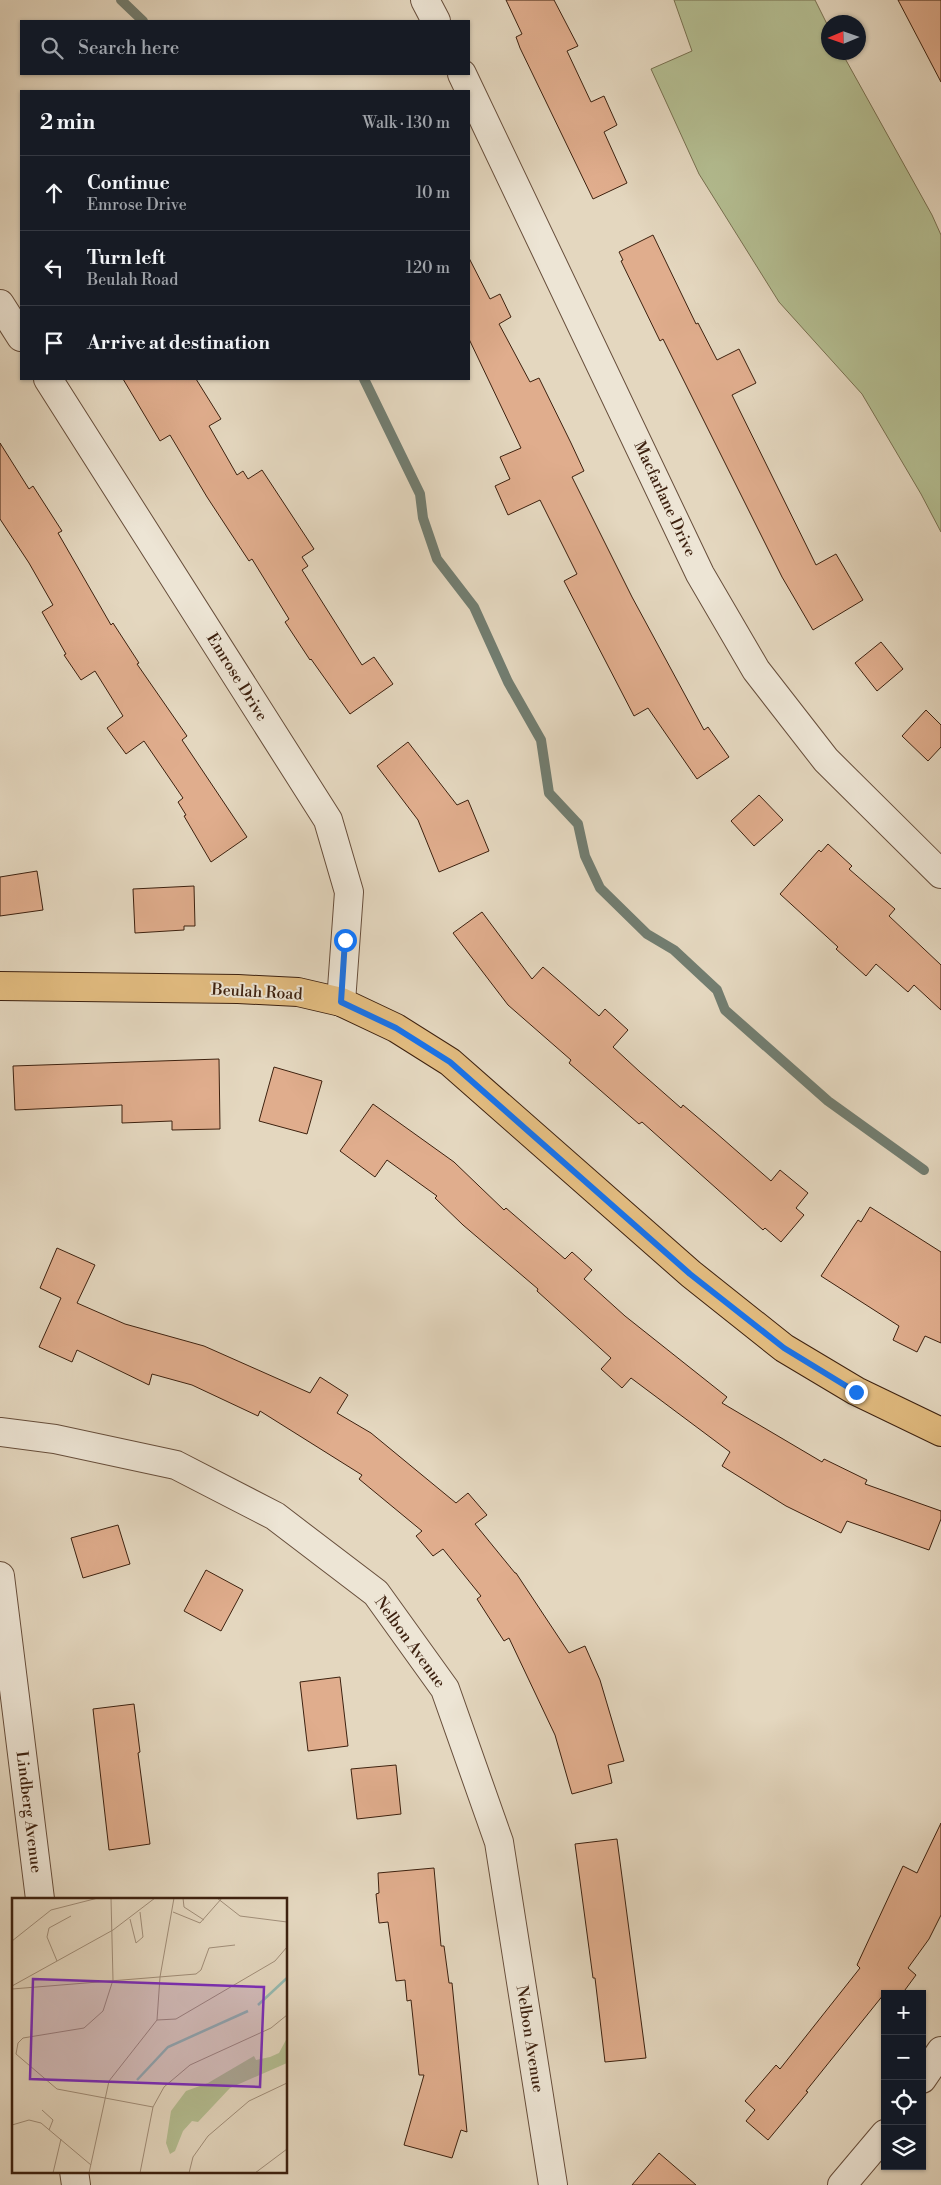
<!DOCTYPE html>
<meta charset="utf-8">
<style>
:root{--surface:#171b24;--page:#20242c;--text:#f1f3f6;--muted:#9ea1a6;--line:#363941}
body{margin:0;font-family:"Libre Bodoni",serif;background:var(--page);color:var(--text)}
.controls{position:absolute;right:15px;bottom:15px;display:grid;overflow:hidden;border-radius:0px;box-shadow:0 1px 4px #0004}
.controls button{width:45px;height:45px;display:grid;place-items:center;padding:0;border:0;border-bottom:1px solid var(--line);background:var(--surface);color:var(--text);font:25px sans-serif}
.compass{position:absolute;left:821px;top:15px;width:45px;height:45px;border-radius:50%;background:var(--surface);box-shadow:0 1px 4px #0004;rotate:268deg}
.stop{position:absolute;width:15px;height:15px;margin:-11px;border:4px solid #1a73e8;border-radius:50%;background:#fff}
.stop.end{background:#1a73e8;border-color:#fff;box-shadow:0 1px 5px #0008}
.list{margin:0;padding:0;list-style:none}
h2{display:flex;justify-content:space-between;align-items:center;height:65px;margin:0;padding:0 20px;font-size:21px}
h2 small{font-size:16px;font-weight:400;color:var(--muted)}
.list li{display:grid;grid-template-columns:32px 1fr auto;gap:15px;align-items:center;box-sizing:border-box;height:75px;padding:0 20px;border-top:1px solid var(--line)}
.list b{display:block;font-size:19px;white-space:nowrap}
.list p{margin:0;font-size:16px;white-space:nowrap;color:var(--muted)}
.list em{font-size:16px;font-style:normal;color:var(--muted)}
.icon{flex:none;width:28px;height:28px;fill:none;stroke:currentColor;stroke-width:2;stroke-linecap:round;stroke-linejoin:round}
.map{position:relative;flex:none;width:941px;height:2185px;overflow:hidden}
.search{position:absolute;background:var(--surface);box-shadow:0 1px 4px #0004;left:20px;top:20px;width:450px;height:55px;display:flex;align-items:center;gap:12px;box-sizing:border-box;padding:0 18px;border-radius:0px;color:var(--muted);font-size:19px}
.panel{position:absolute;background:var(--surface);box-shadow:0 1px 4px #0004;left:20px;top:90px;width:450px;height:290px;border-radius:0px}
.map>svg:first-child{display:block}
.green{fill:#b4be92;stroke:#787050}
.lines{fill:none;stroke-linecap:round;stroke-linejoin:round}
.stream{stroke:#727d70;stroke-width:10}
.building{fill:#e0ad8d;stroke:#3d210f}
.minor-casing{stroke:#674e3b;stroke-width:30}
.major-casing{stroke:#3d210f;stroke-width:30}
.minor{stroke:#ede5d5;stroke-width:28}
.major{stroke:#e2bc80;stroke-width:28}
.route{stroke:#1a73e8;stroke-width:6}
.labels{text-anchor:middle;dominant-baseline:central;stroke-width:4;stroke-linejoin:round;paint-order:stroke}
.street-label{font-size:16px;fill:#3d210f;stroke:#ede5d5}
.inset-river{fill:none;stroke:#95bab1;stroke-width:2.5}
.inset-road{fill:none;stroke:#a18e79;stroke-width:1}
.view{fill:#7b2cbf;fill-opacity:0.15;stroke:#7b2cbf;stroke-width:2.5}
.inset-edge{fill:none;stroke:#3d210f;stroke-width:2.5}
</style>
<div class="map">
<svg width="941" height="2185" viewBox="0 0 941 2185">
<rect width="100%" height="100%" fill="#e4d7bf"/>
<filter id="stains"><feTurbulence type="fractalNoise" baseFrequency=".004" numOctaves="4"/><feColorMatrix values="0 0 0 0 .2 0 0 0 0 .09 0 0 0 0 .02 0 0 0 .5 -.17"/></filter>
<radialGradient id="worn" r=".72"><stop offset=".6" stop-color="#630" stop-opacity="0"/><stop offset="1" stop-color="#630" stop-opacity=".3"/></radialGradient>
<!-- green -->
<path class="green" d="M 674,0 L 815,0 L 828,26 L 828,52 L 842,53 L 932,215 L 941,235 L 941,532 L 921,494 L 862,394 L 779,302 L 699,174 L 651,69 L 692,51 Z"/>
<g class="lines">
<!-- stream -->
<g class="stream">
<path d="M 121,0 L 143,21"/>
<path d="M 364,379 L 420,494 L 423,518 L 437,559 L 474,607 L 508,682 L 541,740 L 549,793 L 578,824 L 585,856 L 600,888 L 647,934 L 674,950 L 717,990 L 725,1010 L 828,1101 L 924,1170"/>
</g>
</g>
<!-- building -->
<g class="building">
<path d="M 506,0 L 554,0 L 578,46 L 567,51 L 591,102 L 604,96 L 617,125 L 604,132 L 627,183 L 593,199 L 520,48 L 516,37 L 522,34 Z"/>
<path d="M 898,0 L 941,0 L 941,82 Z"/>
<path d="M 653,235 L 696,324 L 698,323 L 717,360 L 739,349 L 756,383 L 732,395 L 816,565 L 836,554 L 863,600 L 813,630 L 782,577 L 663,339 L 660,341 L 621,261 L 623,260 L 619,252 Z"/>
<path d="M 469,258 L 490,299 L 500,294 L 511,317 L 499,324 L 530,382 L 539,378 L 571,443 L 584,471 L 572,477 L 632,597 L 704,730 L 708,727 L 729,757 L 697,779 L 648,708 L 634,716 L 564,581 L 577,574 L 540,500 L 508,515 L 495,486 L 510,479 L 500,457 L 521,448 L 469,339 Z"/>
<path d="M 123,379 L 196,379 L 221,419 L 209,426 L 237,475 L 243,471 L 248,479 L 262,470 L 314,549 L 302,557 L 308,566 L 302,570 L 362,665 L 374,657 L 393,684 L 350,714 L 311,659 L 310,660 L 285,622 L 289,619 L 252,559 L 249,561 L 207,497 L 170,435 L 160,441 Z"/>
<path d="M 0,443 L 29,489 L 33,486 L 62,531 L 58,533 L 111,625 L 113,623 L 139,663 L 137,664 L 187,736 L 182,740 L 247,837 L 211,862 L 184,816 L 186,815 L 178,802 L 183,798 L 144,741 L 126,754 L 107,728 L 123,716 L 95,671 L 81,680 L 64,655 L 66,654 L 42,612 L 53,605 L 29,563 L 0,519 Z"/>
<path d="M 881,642 L 903,669 L 877,691 L 855,663 Z"/>
<path d="M 926,710 L 941,725 L 941,747 L 928,761 L 902,736 Z"/>
<path d="M 408,742 L 457,805 L 468,800 L 489,851 L 439,872 L 418,820 L 377,766 Z"/>
<path d="M 759,795 L 783,820 L 754,846 L 731,821 Z"/>
<path d="M 828,844 L 852,866 L 849,869 L 895,909 L 889,916 L 941,965 L 941,1010 L 914,985 L 908,992 L 876,964 L 866,976 L 836,949 L 838,947 L 780,894 L 819,850 L 821,852 Z"/>
<path d="M 37,871 L 43,910 L 0,916 L 0,877 Z"/>
<path d="M 194,886 L 195,926 L 184,926 L 184,930 L 135,933 L 133,889 Z"/>
<path d="M 482,912 L 532,979 L 543,967 L 599,1016 L 605,1009 L 628,1030 L 613,1047 L 640,1072 L 681,1108 L 683,1105 L 715,1132 L 771,1181 L 780,1170 L 808,1193 L 796,1208 L 804,1215 L 781,1242 L 765,1228 L 763,1230 L 642,1122 L 639,1124 L 569,1063 L 571,1060 L 508,1005 L 453,933 Z"/>
<path d="M 219,1059 L 220,1129 L 172,1130 L 172,1121 L 122,1123 L 122,1105 L 15,1110 L 13,1066 Z"/>
<path d="M 274,1067 L 322,1081 L 307,1134 L 259,1121 Z"/>
<path d="M 373,1104 L 454,1162 L 504,1210 L 506,1208 L 565,1259 L 572,1252 L 592,1270 L 584,1279 L 625,1316 L 727,1397 L 722,1403 L 822,1462 L 824,1459 L 867,1480 L 865,1484 L 941,1511 L 941,1519 L 929,1550 L 847,1521 L 841,1533 L 786,1506 L 722,1466 L 730,1452 L 631,1378 L 622,1388 L 601,1369 L 611,1358 L 537,1291 L 538,1289 L 463,1225 L 435,1198 L 437,1196 L 387,1160 L 375,1177 L 340,1151 Z"/>
<path d="M 870,1207 L 941,1252 L 941,1343 L 925,1336 L 917,1352 L 893,1340 L 899,1326 L 821,1276 L 858,1220 L 861,1222 Z"/>
<path d="M 57,1248 L 95,1265 L 77,1303 L 125,1324 L 204,1346 L 310,1393 L 320,1377 L 348,1395 L 337,1413 L 371,1433 L 456,1503 L 468,1493 L 487,1515 L 475,1524 L 515,1573 L 516,1573 L 569,1653 L 585,1646 L 600,1680 L 624,1761 L 608,1765 L 612,1783 L 572,1794 L 555,1735 L 509,1638 L 504,1641 L 477,1599 L 481,1596 L 443,1549 L 433,1556 L 416,1536 L 422,1531 L 359,1479 L 362,1475 L 260,1411 L 258,1416 L 192,1385 L 152,1374 L 149,1385 L 77,1350 L 72,1362 L 39,1347 L 61,1298 L 40,1288 Z"/>
<path d="M 118,1525 L 130,1564 L 83,1578 L 71,1538 Z"/>
<path d="M 206,1570 L 243,1590 L 221,1631 L 184,1611 Z"/>
<path d="M 340,1677 L 348,1746 L 308,1751 L 300,1682 Z"/>
<path d="M 134,1704 L 140,1752 L 138,1753 L 150,1844 L 109,1850 L 93,1709 Z"/>
<path d="M 396,1765 L 401,1814 L 357,1819 L 351,1769 Z"/>
<path d="M 941,1823 L 941,1915 L 929,1939 L 908,1968 L 916,1975 L 902,1994 L 884,1994 L 806,2091 L 808,2092 L 768,2140 L 746,2121 L 755,2110 L 745,2101 L 776,2065 L 780,2069 L 860,1968 L 857,1965 L 903,1866 L 917,1873 Z"/>
<path d="M 617,1839 L 646,2058 L 605,2062 L 595,1978 L 593,1978 L 575,1844 Z"/>
<path d="M 434,1868 L 441,1946 L 444,1946 L 449,1983 L 452,1983 L 467,2132 L 461,2130 L 452,2158 L 404,2145 L 424,2075 L 419,2075 L 411,2000 L 407,2001 L 405,1980 L 396,1981 L 388,1922 L 379,1923 L 376,1894 L 379,1893 L 378,1873 Z"/>
<path d="M 659,2153 L 696,2185 L 632,2185 Z"/>
</g>
<g class="lines">
<!-- minor casing -->
<g class="minor-casing">
<g id="minor">
<path d="M 425,0 L 436,21"/>
<path d="M 462,74 L 700,574 L 756,670 L 826,760 L 941,874"/>
<path d="M 0,304 L 21,337"/>
<path d="M 48,379 L 328,820 L 349,892 L 341,1002"/>
<path d="M 0,1432 L 55,1439 L 176,1465 L 275,1516 L 376,1593 L 445,1689 L 499,1842 L 553,2185"/>
<path d="M 0,1576 L 40,1899"/>
<path d="M 922,2079 L 941,2051"/>
<path d="M 74,2171 L 76,2185"/>
<path d="M 842,2185 L 885,2134"/>
</g>
</g>
<!-- major casing -->
<g class="major-casing">
<path id="major" d="M 0,986 L 238,989 L 298,992 L 341,1002 L 396,1028 L 450,1062 L 691,1274 L 784,1348 L 856,1391 L 941,1432"/>
</g>
<!-- minor -->
<use href="#minor" class="minor"/>
<!-- major -->
<use href="#major" class="major"/>
</g>
<g class="lines">
<!-- route -->
<path class="route" d="M 345,940 L 341,1002 L 396,1028 L 450,1062 L 690,1274 L 784,1348 L 856,1392"/>
</g>
<g class="labels">
<!-- street labels -->
<g class="street-label">
<text transform="translate(665 499) rotate(65)">Macfarlane Drive</text>
<text transform="translate(237 677) rotate(58)">Emrose Drive</text>
<text transform="translate(257 992) rotate(3)">Beulah Road</text>
<text transform="translate(410 1642) rotate(54)">Nelbon Avenue</text>
<text transform="translate(29 1812) rotate(83)">Lindberg Avenue</text>
<text transform="translate(530 2039) rotate(81)">Nelbon Avenue</text>
</g>
</g>
<!-- overview -->
<g transform="translate(12 1898)">
<rect width="275" height="275" fill="#e4d7bf"/>
<path d="M 275,140 L 275,165 L 218,190 L 186,224 L 180,223 L 171,233 L 163,253 L 158,256 L 154,245 L 159,213 L 174,193 L 196,185 L 242,158 L 244,162 L 258,159 L 267,155 Z" fill="#b4be92"/>
<path class="inset-river" d="M 246,107 L 275,80M 125,182 L 156,149 L 236,113"/>
<path class="inset-road" d="M 99,0 L 101,82 L 91,113 L 72,130 L 11,140 L 6,145 L 4,156 L 45,191 L 141,209M 171,0 L 172,9 L 192,22M 205,0 L 228,18 L 275,24M 161,14 L 188,25 L 210,0M 118,21 L 124,45 L 131,39 L 128,14M 0,43 L 39,12 L 86,0M 45,63 L 35,39 L 37,30 L 59,18M 0,88 L 101,32 L 143,0M 0,91 L 184,76 L 189,72 L 197,50 L 223,47M 145,122 L 164,121 L 263,63 L 275,49M 30,212 L 41,222 L 37,232M 0,227 L 17,222 L 29,225 L 79,267M 41,275 L 49,241M 77,275 L 97,183 L 145,122 L 148,79 L 162,0M 128,275 L 141,209 L 152,189 L 178,167 L 259,130 L 275,117M 177,275 L 181,259 L 196,238 L 237,203 L 275,185M 243,275 L 275,251"/>
<path class="view" d="M 21,81 L 252,89 L 248,189 L 18,181 Z"/>
<rect width="275" height="275" class="inset-edge"/>
</g>
<rect width="100%" height="100%" filter="url(#stains)"/>
<rect width="100%" height="100%" fill="url(#worn)"/>
</svg>
<div class="controls">
<button>+</button>
<button>−</button>
<button><svg class="icon" aria-label="locate" viewBox="0 0 24 24"><circle cx="12" cy="12" r="6"/><path d="M12 2v4M12 18v4M2 12h4M18 12h4"/></svg></button>
<button><svg class="icon" aria-label="layers" viewBox="0 0 24 24"><path d="M12 4l9 5-9 5-9-5zM3 14l9 5 9-5"/></svg></button>
</div>
<svg class="compass" viewBox="-18 -18 36 36"><path d="M0-13l5 13h-10z" fill="#e53935"/><path d="M0 13l5-13h-10z" fill="#9ea1a6"/></svg>
<div class="stop" style="left:345px;top:940px"></div>
<div class="stop end" style="left:856px;top:1392px"></div>
<div class="search"><svg class="icon" aria-label="search" viewBox="0 0 24 24"><circle cx="10" cy="10" r="6"/><path d="M15 15l6 6"/></svg>Search here</div>
<section class="panel">
<h2>2 min<small>Walk · 130 m</small></h2>
<ul class="list">
<li><svg class="icon" aria-label="ahead" viewBox="0 0 24 24"><path d="M12 20V5M6 11l6-6 6 6"/></svg><div><b>Continue</b><p>Emrose Drive</p></div><em>10 m</em></li>
<li><svg class="icon" aria-label="left" viewBox="0 0 24 24"><path d="M17 20v-9H6M10 6l-5 5 5 5"/></svg><div><b>Turn left</b><p>Beulah Road</p></div><em>120 m</em></li>
<li><svg class="icon" aria-label="arrive" viewBox="0 0 24 24"><path d="M6 21V4h12l-3 4 3 4H6"/></svg><div><b>Arrive at destination</b></div></li>
</ul>
</section>
</div>
